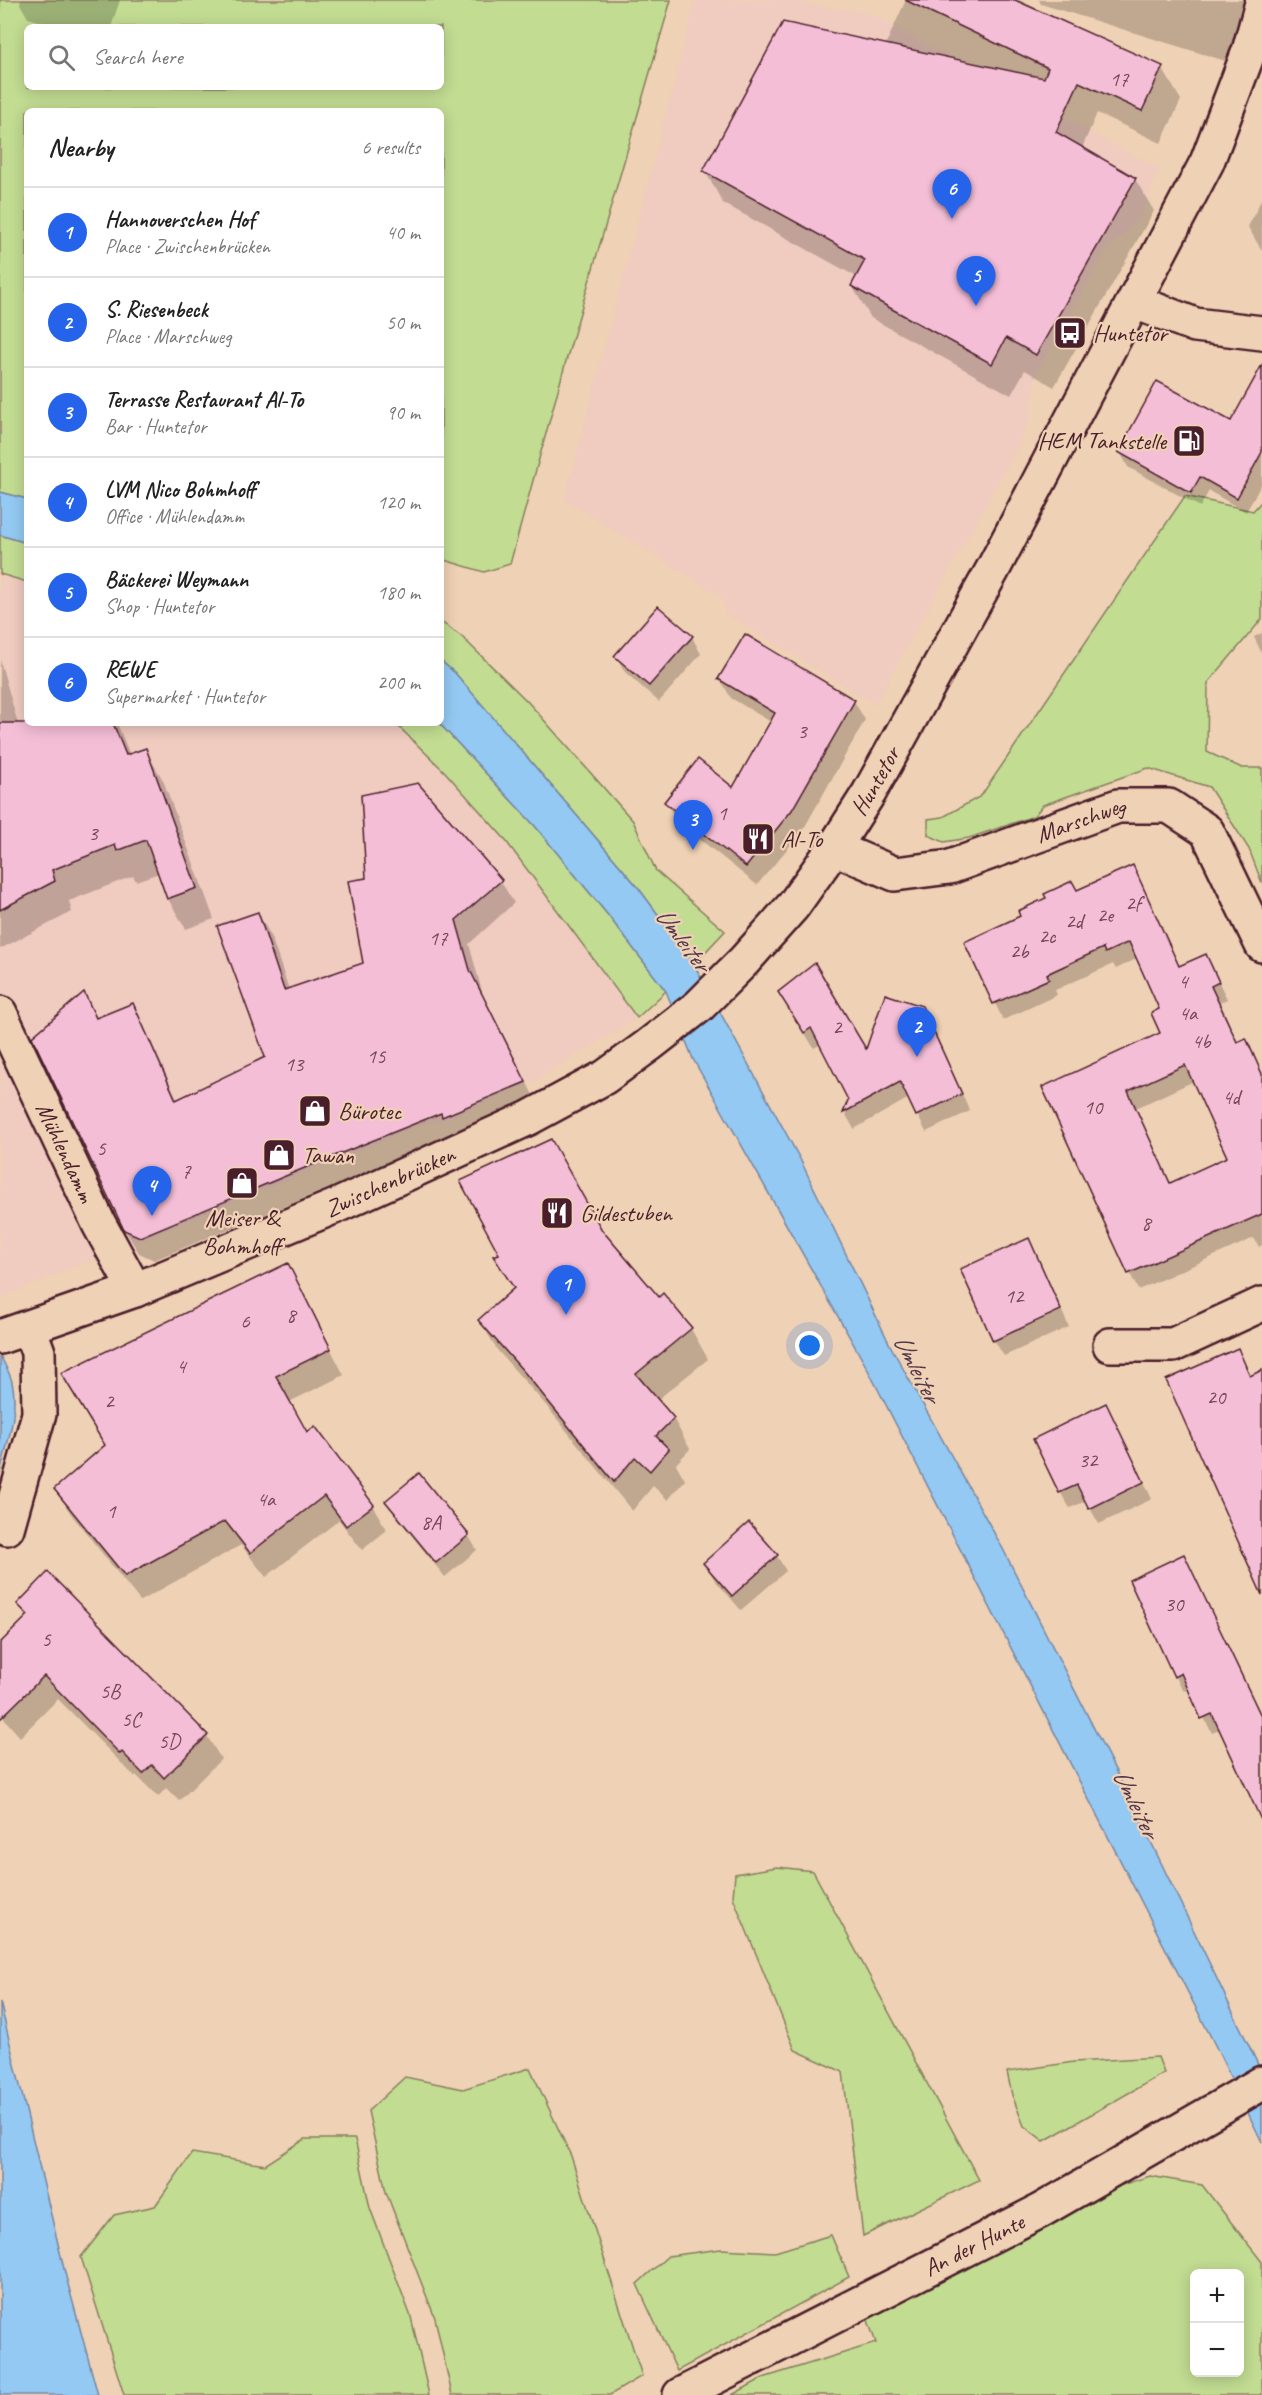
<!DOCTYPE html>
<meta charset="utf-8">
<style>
:root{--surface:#fff;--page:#f6f6f6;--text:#222;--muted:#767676;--line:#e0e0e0;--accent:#2563eb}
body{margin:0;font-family:Caveat,sans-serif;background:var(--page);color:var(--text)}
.controls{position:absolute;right:18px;bottom:18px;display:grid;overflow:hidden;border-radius:9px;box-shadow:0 3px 15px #0003}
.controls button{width:54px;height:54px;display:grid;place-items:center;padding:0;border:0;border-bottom:2px solid var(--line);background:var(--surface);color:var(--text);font:30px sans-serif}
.you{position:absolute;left:810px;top:1346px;width:21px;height:21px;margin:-15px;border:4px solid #fff;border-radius:50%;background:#1a73e8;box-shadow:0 0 0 9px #1a73e833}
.badge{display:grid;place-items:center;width:39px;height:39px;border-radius:50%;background:var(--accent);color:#fff;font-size:20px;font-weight:700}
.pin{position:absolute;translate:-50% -50px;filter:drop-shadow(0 2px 3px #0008)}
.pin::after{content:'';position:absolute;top:32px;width:21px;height:18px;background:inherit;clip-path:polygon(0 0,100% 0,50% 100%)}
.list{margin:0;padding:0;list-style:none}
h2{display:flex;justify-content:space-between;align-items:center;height:78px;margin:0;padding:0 24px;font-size:26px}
h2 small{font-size:20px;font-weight:400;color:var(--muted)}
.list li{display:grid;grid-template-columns:39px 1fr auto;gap:18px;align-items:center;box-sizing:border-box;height:90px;padding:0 24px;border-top:2px solid var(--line)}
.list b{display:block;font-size:22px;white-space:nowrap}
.list p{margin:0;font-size:20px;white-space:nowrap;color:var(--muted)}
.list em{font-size:20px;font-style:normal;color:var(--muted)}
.icon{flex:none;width:33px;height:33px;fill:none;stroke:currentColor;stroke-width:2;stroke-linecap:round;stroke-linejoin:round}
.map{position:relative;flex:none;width:1262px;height:2395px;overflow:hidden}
.search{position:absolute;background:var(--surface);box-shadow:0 3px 15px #0003;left:24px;top:24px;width:420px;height:66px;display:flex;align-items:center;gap:15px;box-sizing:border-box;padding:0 21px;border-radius:9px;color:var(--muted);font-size:22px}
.panel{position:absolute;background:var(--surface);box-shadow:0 3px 15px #0003;left:24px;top:108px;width:420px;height:618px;border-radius:9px}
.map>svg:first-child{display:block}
.built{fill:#f0cbbf}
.green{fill:#c2dc92;stroke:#867e5e;stroke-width:1.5;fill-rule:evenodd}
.water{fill:#93c9f2;stroke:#7685a2;stroke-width:1.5}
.shadow{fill:#0003;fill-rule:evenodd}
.building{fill:#f4bed7;stroke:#4a1f2b;stroke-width:1.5;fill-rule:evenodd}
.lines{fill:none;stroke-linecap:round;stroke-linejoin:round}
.minor-casing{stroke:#4a1f2b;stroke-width:38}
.minor{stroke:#efd1b5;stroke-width:33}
.labels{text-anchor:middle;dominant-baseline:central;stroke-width:4.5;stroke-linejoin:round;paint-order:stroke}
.number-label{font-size:21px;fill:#744756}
.poi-label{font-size:24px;fill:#4a1f2b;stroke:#efd1b5;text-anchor:start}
.street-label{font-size:24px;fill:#4a1f2b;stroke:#efd1b5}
.water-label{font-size:26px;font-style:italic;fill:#553849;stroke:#efd1b5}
</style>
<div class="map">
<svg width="1262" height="2395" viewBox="0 0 1262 2395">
<rect width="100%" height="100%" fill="#efd1b5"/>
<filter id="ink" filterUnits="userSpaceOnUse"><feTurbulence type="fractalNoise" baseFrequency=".0167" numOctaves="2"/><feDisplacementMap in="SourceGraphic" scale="12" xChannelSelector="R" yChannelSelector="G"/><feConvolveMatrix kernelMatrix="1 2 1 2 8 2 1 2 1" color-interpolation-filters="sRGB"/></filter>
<g filter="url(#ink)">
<!-- built -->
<g class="built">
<path d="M 696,0 L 780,0 L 868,13 L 1159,169 L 1140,217 L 1106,251 L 1036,373 L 1030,416 L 1017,448 L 875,704 L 726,614 L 721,596 L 565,500 Z"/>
<path d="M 0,574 L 27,582 L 27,723 L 395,723 L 445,772 L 503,837 L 637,1018 L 532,1082 L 446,1119 L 422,1124 L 0,1298 Z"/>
</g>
<!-- green -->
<g class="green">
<path d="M 0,0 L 671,0 L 566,361 L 510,564 L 484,572 L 441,559 L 441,111 L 27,111 L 27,499 L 0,492 ZM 27,27 L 441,27 L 441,87 L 27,87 Z"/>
<path d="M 1185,496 L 1253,511 L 1262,501 L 1262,619 L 1208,683 L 1207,752 L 1242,768 L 1262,768 L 1262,883 L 1249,849 L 1209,787 L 1148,768 L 1043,805 L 1034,816 L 969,838 L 944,842 L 928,835 L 928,819 L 943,817 L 981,796 Z"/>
<path d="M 0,535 L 27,543 L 27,582 L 0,574 Z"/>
<path d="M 441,622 L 461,636 L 528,702 L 633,821 L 656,871 L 725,931 L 694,964 L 637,886 L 455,673 L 441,661 Z"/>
<path d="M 395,723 L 439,723 L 535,826 L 607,914 L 666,991 L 637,1018 L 503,837 L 445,772 Z"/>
<path d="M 777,1867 L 813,1871 L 979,2180 L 863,2236 L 843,2072 L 795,2050 L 733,1897 L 735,1874 Z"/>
<path d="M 1158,2057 L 1164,2073 L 1044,2141 L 1024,2126 L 1012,2095 L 1007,2072 L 1074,2062 Z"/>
<path d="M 530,2068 L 571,2156 L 642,2376 L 610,2395 L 452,2395 L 435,2318 L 386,2192 L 368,2111 L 405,2077 L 463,2089 Z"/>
<path d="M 305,2139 L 355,2139 L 370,2208 L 411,2317 L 429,2395 L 124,2395 L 81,2257 L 114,2215 L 155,2206 L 192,2153 L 265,2165 Z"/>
<path d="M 1150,2176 L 1202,2185 L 1262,2262 L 1262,2395 L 732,2395 L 763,2378 L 876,2343 L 865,2312 L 1099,2192 ZM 1194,2274 L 1240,2274 L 1240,2372 L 1194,2372 Z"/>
<path d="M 831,2235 L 849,2277 L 677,2371 L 637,2284 L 668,2256 L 721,2249 L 775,2252 Z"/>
</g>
<!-- water -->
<g class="water">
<path d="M 0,492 L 27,499 L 27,543 L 0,535 Z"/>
<path d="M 441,661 L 455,673 L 637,886 L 691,959 L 800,1159 L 890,1345 L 1003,1549 L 1138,1815 L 1206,1956 L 1262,2073 L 1262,2142 L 1213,2041 L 867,1368 L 693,1059 L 666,991 L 607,914 L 535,826 L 439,723 L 441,723 Z"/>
<path d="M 0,1355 C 4,1364 10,1373 12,1382 C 19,1411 7,1444 0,1473 Z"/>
<path d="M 0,2002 L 65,2273 L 98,2395 L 0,2395 Z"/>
</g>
<!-- shadow -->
<g class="shadow">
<path d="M 21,0 L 120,0 L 111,27 L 59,27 L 28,18 L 20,4 Z"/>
<path d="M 906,0 L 1019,0 L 1162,68 L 1181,100 L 1161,143 L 1097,113 L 1082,148 L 1135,179 L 1154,211 L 1054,387 L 1025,370 L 1011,395 L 871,318 L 852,286 L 857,277 L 723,203 L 705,171 L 885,46 Z"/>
<path d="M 1039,0 L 1246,0 L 1229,62 L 1041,4 Z"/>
<path d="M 1262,198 L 1262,251 L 1248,227 Z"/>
<path d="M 1262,368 L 1262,483 L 1246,512 L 1209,491 L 1200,507 L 1128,467 L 1120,452 L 1231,423 Z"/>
<path d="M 658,608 L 692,637 L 701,654 L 659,702 L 625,672 L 616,656 Z"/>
<path d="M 1262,633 L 1262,654 L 1254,637 Z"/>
<path d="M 0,660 L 20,731 L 40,723 L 117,723 L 130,755 L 145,750 L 163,780 L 214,919 L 186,929 L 168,899 L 159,873 L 136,881 L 133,876 L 69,901 L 72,912 L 0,949 Z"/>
<path d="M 720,679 L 854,701 L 865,720 L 803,830 L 757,885 L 677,821 L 666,802 L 733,789 L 771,722 L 731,698 Z"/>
<path d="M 1132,867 L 1180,967 L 1206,956 L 1227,999 L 1220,1002 L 1238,1043 L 1245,1040 L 1262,1073 L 1262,1245 L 1259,1247 L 1254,1238 L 1138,1290 L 1044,1088 L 1162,1034 L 1161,1010 L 1138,958 L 1116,969 L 1113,964 L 1055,990 L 1057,995 L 1003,1020 L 966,942 ZM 1194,1081 L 1229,1158 L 1171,1184 L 1136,1108 Z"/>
<path d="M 500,880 L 514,903 L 469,944 L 483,995 L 538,1105 L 455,1136 L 154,1260 L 139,1253 L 125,1230 L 84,994 L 98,1019 L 132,1005 L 145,1028 L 178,1101 L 267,1058 L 258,913 L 271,936 L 289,990 L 364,964 Z"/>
<path d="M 921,1007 L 970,1111 L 926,1132 L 909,1098 L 854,1129 L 845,1113 L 849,1100 L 821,1044 L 814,1048 L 789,1008 L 866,1053 Z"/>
<path d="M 603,1233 L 659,1299 L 691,1329 L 708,1359 L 657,1400 L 673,1418 L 690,1449 L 676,1464 L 685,1480 L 668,1500 L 653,1486 L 632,1511 L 544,1403 L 498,1351 L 480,1321 L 514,1290 L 495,1257 Z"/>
<path d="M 1037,1256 L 1069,1327 L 1004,1356 L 994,1340 Z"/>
<path d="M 287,1265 L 344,1375 L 289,1402 L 307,1434 L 372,1505 L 387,1530 L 362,1550 L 339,1520 L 266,1577 L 241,1545 L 140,1601 L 71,1514 L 56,1490 L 107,1446 Z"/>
<path d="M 1115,1422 L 1152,1499 L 1099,1524 L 1086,1501 L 1070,1508 L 1060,1492 Z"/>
<path d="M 387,1502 L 468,1535 L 477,1550 L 445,1577 L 396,1516 Z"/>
<path d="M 777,1556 L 786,1571 L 741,1610 L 714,1579 L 705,1563 Z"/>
<path d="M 1184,1556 L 1260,1714 L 1262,1713 L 1262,1813 L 1221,1729 L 1212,1733 L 1189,1689 L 1184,1691 L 1175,1676 Z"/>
<path d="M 19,1604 L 207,1736 L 221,1759 L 179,1801 L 166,1788 L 158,1797 L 136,1775 L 135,1777 L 58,1699 L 20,1737 L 0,1714 L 0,1654 L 27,1618 Z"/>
</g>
<!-- building -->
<g class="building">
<path d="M 905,0 L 1015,0 L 1163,66 L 1142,111 L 1079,82 L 1056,132 L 1136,178 L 1036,355 L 1006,338 L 992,364 L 890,308 L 851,286 L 865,260 L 703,171 L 783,22 L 1044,78 L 1048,68 Z"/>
<path d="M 1262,365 L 1262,452 L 1237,498 L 1200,477 L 1191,493 L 1118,452 L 1157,381 L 1231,421 Z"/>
<path d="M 658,606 L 693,636 L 649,686 L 614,656 Z"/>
<path d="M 745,634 L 855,700 L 792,810 L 746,867 L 664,802 L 698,759 L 733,787 L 775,713 L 718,679 Z"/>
<path d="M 0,723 L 113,723 L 126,755 L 146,748 L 197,888 L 167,899 L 146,840 L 117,851 L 115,845 L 52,870 L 55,881 L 0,910 Z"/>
<path d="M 418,783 L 502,880 L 456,920 L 470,970 L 526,1082 L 442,1117 L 441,1113 L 307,1167 L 140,1237 L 124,1230 L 32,1037 L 84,992 L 96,1018 L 133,1003 L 176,1100 L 265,1057 L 217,926 L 258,912 L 284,990 L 363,963 L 348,881 L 366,878 L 361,795 Z"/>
<path d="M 1133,865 L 1179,966 L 1206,954 L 1219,982 L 1211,986 L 1237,1042 L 1246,1038 L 1262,1074 L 1262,1214 L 1128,1274 L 1042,1087 L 1160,1033 L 1151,1013 L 1159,1009 L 1129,942 L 1105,953 L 1103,948 L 1047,974 L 1049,979 L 993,1004 L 964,942 L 1020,916 L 1018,911 L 1046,898 L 1044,894 L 1072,881 L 1077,890 ZM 1185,1065 L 1227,1157 L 1170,1183 L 1128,1091 Z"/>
<path d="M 815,963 L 866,1049 L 885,994 L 922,1006 L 962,1094 L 916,1116 L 900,1082 L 843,1113 L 848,1100 L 811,1028 L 804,1033 L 778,992 Z"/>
<path d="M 551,1139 L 602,1230 L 659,1297 L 663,1293 L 692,1328 L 636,1374 L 674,1418 L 656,1436 L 669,1449 L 650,1471 L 635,1457 L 614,1482 L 525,1373 L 478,1320 L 514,1288 L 493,1256 L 499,1254 L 460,1181 Z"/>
<path d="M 1029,1238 L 1061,1310 L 993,1341 L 960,1269 Z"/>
<path d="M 288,1263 L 331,1349 L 276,1376 L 307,1432 L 315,1426 L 374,1505 L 346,1526 L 324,1496 L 250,1553 L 225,1521 L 125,1576 L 54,1489 L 105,1445 L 61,1373 Z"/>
<path d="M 1238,1348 L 1250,1376 L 1262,1370 L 1262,1595 L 1166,1380 Z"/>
<path d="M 1106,1403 L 1144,1482 L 1089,1509 L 1077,1485 L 1059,1493 L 1033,1439 Z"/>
<path d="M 419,1473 L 469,1535 L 436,1563 L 385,1501 Z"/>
<path d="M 749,1522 L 778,1555 L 732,1596 L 703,1563 Z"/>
<path d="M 1184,1554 L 1262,1718 L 1262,1822 L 1212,1714 L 1201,1719 L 1181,1673 L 1174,1677 L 1129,1580 Z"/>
<path d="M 48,1572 L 208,1735 L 164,1778 L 152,1765 L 143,1774 L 122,1752 L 120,1754 L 44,1676 L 0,1719 L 0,1643 L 28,1615 L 17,1604 Z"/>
</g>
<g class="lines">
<!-- minor casing -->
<g class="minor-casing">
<g id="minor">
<path d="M 1135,302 L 1195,325 L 1262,333"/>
<path id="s1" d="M 834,848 L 895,874 L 950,867 L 1118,806 L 1169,806 L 1207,831 L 1262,945"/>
<path id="s2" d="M 0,1013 L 99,1224 L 135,1290"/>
<path id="s3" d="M 0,1337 L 135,1290 L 336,1206 L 529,1118 L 605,1077 L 649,1045 L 699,1006 L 744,961 L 793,906 L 834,848 L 869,793 L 993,569 L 1207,162 L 1249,51 L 1262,3"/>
<path d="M 1110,1345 L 1173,1345 L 1262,1304"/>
<path d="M 7,1528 L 39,1414 L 38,1352 L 29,1328"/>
<path id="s4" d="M 680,2395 L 1040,2211 L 1262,2083"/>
</g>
</g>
<!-- minor -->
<use href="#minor" class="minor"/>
</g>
</g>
<!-- icons -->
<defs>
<g id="bus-square" transform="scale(1.725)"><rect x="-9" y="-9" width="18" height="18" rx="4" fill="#4a1f2b" stroke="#efd1b5"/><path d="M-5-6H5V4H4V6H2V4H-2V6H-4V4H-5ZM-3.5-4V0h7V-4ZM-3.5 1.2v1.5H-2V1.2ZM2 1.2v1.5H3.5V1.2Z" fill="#fff"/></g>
<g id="fuel-square" transform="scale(1.725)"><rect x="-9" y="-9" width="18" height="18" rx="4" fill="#4a1f2b" stroke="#efd1b5"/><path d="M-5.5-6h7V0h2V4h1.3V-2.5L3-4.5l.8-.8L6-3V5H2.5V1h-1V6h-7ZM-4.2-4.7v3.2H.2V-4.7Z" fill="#fff"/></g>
<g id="restaurant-square" transform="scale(1.725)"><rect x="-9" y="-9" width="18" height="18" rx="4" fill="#4a1f2b" stroke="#efd1b5"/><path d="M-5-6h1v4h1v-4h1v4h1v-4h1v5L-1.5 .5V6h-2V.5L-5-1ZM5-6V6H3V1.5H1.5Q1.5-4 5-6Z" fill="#fff"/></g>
<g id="shop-square" transform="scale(1.725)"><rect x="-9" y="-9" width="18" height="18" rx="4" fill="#4a1f2b" stroke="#efd1b5"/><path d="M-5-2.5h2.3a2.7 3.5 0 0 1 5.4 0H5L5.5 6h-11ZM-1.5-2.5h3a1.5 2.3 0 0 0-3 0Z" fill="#fff"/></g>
</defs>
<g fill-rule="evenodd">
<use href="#bus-square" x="1070" y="333"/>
<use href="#fuel-square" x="1189" y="441"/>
<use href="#restaurant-square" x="758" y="839"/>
<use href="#shop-square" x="315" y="1111"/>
<use href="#shop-square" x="279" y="1155"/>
<use href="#shop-square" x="242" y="1183"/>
<use href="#restaurant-square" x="557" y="1213"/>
</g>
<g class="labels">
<!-- number labels -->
<g class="number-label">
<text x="1119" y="79">17</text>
<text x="802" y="731">3</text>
<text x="722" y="813">1</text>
<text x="93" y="833">3</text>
<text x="1133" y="903">2f</text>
<text x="1105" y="915">2e</text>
<text x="1074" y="921">2d</text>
<text x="1047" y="936">2c</text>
<text x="438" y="938">17</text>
<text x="1019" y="951">2b</text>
<text x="1183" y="981">4</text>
<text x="1188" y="1013">4a</text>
<text x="837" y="1027">2</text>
<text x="1201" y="1041">4b</text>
<text x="376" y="1056">15</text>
<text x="294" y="1064">13</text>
<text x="1231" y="1097">4d</text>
<text x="1093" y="1107">10</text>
<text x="101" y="1148">5</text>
<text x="186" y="1171">7</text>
<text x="1146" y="1223">8</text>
<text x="1014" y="1296">12</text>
<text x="291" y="1315">8</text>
<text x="245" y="1321">6</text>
<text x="181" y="1366">4</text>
<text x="1216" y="1397">20</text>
<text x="109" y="1401">2</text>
<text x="1088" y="1460">32</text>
<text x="266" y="1499">4a</text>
<text x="111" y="1511">1</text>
<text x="431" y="1522">8A</text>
<text x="1174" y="1604">30</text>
<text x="46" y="1639">5</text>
<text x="110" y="1691">5B</text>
<text x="131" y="1719">5C</text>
<text x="169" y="1741">5D</text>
</g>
<!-- poi labels -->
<g class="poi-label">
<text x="1093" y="333">Huntetor</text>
<text x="1166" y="441" text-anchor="end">HEM Tankstelle</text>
<text x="781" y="839">Al-To</text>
<text x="338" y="1111">Bürotec</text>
<text x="302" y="1155">Tawan</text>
<text x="580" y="1213">Gildestuben</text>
<text x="242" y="1218" text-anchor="middle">Meiser &amp;<tspan x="242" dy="28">Bohmhoff</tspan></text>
</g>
<!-- street labels -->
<g class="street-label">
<text stroke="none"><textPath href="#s3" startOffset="1064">Huntetor</textPath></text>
<text stroke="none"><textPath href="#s1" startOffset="261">Marschweg</textPath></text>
<text stroke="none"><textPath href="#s2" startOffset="154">Mühlendamm</textPath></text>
<text stroke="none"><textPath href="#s3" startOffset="420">Zwischenbrücken</textPath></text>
<text stroke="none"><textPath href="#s4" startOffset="330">An der Hunte</textPath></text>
</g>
<!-- water labels -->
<g class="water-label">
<text transform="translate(683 939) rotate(53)">Umleiter</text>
<text transform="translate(917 1368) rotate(63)">Umleiter</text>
<text transform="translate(1136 1803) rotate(64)">Umleiter</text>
</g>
</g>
</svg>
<div class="controls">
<button>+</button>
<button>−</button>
</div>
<div class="you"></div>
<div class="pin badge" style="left:566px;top:1315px">1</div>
<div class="pin badge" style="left:917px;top:1057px">2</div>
<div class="pin badge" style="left:693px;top:850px">3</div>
<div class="pin badge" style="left:152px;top:1216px">4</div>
<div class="pin badge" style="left:976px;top:306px">5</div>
<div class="pin badge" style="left:952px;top:219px">6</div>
<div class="search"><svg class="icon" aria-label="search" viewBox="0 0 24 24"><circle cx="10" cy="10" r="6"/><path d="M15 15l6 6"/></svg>Search here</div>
<section class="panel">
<h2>Nearby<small>6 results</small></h2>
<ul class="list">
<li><span class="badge">1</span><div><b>Hannoverschen Hof</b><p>Place · Zwischenbrücken</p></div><em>40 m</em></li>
<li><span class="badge">2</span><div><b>S. Riesenbeck</b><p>Place · Marschweg</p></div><em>50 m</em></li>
<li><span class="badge">3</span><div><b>Terrasse Restaurant Al-To</b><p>Bar · Huntetor</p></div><em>90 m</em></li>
<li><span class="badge">4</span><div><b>LVM Nico Bohmhoff</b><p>Office · Mühlendamm</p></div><em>120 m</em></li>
<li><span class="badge">5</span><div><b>Bäckerei Weymann</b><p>Shop · Huntetor</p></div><em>180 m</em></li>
<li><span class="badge">6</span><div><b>REWE</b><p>Supermarket · Huntetor</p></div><em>200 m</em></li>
</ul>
</section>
</div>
